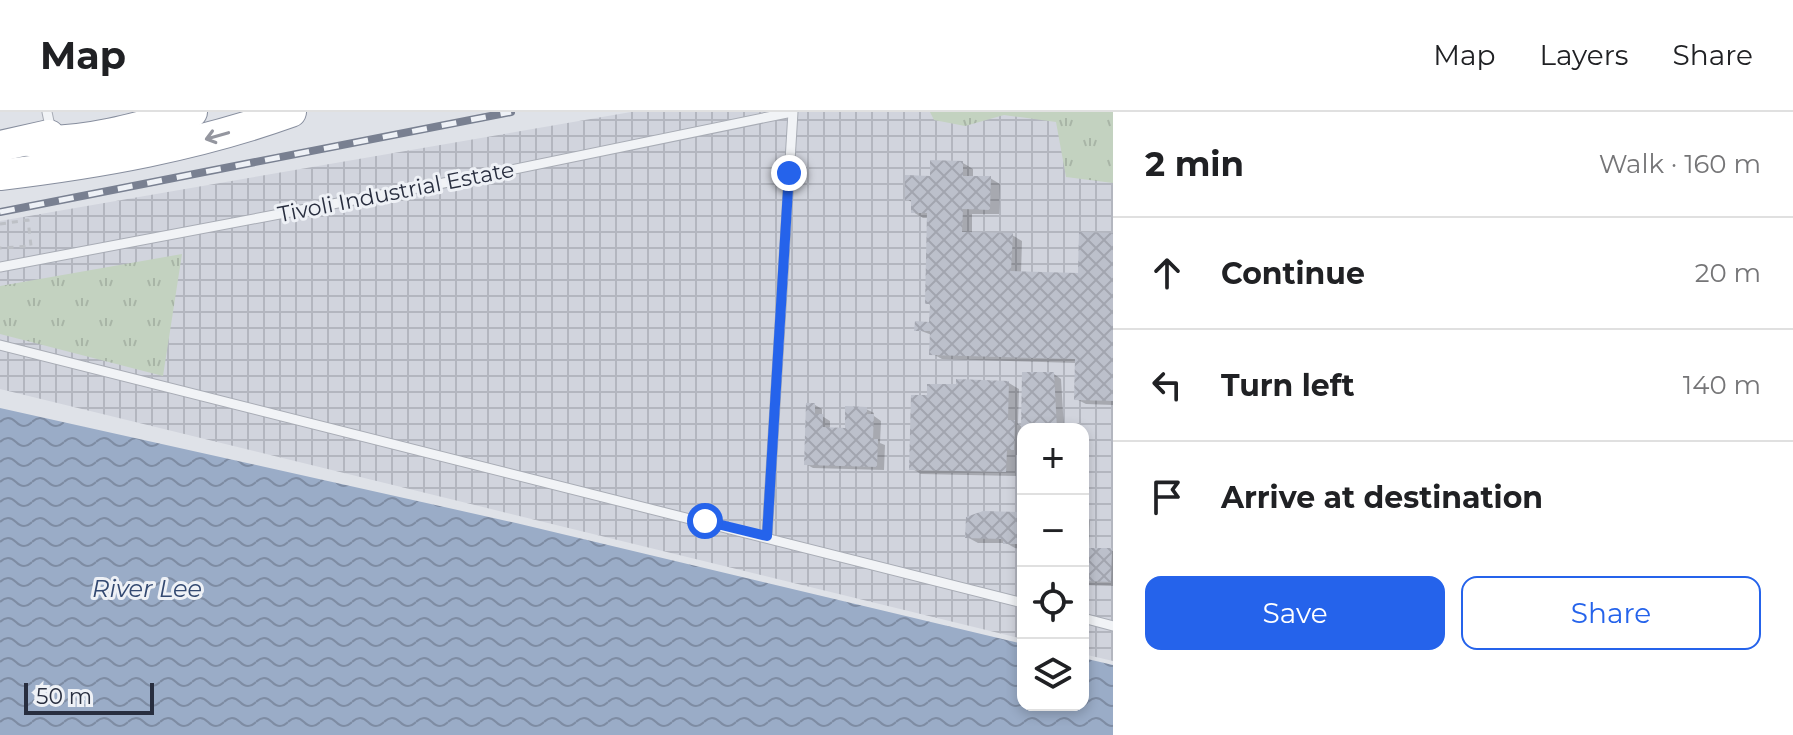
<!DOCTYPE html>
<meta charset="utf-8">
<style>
:root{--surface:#fff;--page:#f2f2f2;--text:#202124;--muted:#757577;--line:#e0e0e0;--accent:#2563eb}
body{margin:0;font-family:Montserrat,sans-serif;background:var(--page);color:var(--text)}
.controls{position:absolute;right:24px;bottom:24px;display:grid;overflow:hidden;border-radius:16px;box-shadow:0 4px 12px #0003}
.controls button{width:72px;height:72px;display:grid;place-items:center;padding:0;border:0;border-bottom:2px solid var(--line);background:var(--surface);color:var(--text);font:40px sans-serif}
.scale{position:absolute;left:24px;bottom:20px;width:130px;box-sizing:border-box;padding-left:8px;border:4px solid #282e3f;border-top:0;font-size:22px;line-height:28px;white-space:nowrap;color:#282e3f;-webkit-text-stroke:6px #eef1f6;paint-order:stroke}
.stop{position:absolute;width:24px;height:24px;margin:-18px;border:6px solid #2563eb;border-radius:50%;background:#fff}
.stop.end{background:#2563eb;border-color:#fff;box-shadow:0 2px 8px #0008}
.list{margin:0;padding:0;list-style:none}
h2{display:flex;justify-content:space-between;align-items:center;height:104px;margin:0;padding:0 32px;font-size:34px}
h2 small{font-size:26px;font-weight:400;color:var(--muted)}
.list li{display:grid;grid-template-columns:52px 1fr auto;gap:24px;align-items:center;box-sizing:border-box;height:112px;padding:0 32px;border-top:2px solid var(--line)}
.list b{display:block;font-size:30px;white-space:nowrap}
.list em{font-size:26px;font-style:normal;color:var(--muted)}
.actions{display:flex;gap:16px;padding:24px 32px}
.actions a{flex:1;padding:18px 0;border:2px solid var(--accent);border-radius:16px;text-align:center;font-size:28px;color:var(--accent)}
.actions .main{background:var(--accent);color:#fff}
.icon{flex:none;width:44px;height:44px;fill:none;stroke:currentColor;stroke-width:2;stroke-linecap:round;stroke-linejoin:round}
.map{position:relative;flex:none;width:1113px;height:623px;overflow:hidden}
header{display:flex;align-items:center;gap:48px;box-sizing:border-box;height:112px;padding:0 40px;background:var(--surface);border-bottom:2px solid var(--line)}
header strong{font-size:38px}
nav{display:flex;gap:44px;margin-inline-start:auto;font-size:28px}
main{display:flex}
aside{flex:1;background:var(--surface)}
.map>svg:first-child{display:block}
.industrial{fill:url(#industrial-grid)}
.grass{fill:url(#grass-tufts)}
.water{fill:url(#water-waves)}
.shadow{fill:#0003}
.building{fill:url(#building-cross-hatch)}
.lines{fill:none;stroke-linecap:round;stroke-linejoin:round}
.service-casing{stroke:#a8acb5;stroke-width:11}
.trunk-casing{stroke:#878e9e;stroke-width:32}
.path{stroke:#bdc0c6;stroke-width:3;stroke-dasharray:6 6;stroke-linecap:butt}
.service{stroke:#f1f3f6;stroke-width:9}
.trunk{stroke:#fff;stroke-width:30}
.rail-casing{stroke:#798091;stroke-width:8}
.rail{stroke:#eef1f6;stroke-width:5;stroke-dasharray:15;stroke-linecap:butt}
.oneway{stroke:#94969f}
.route{stroke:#2563eb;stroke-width:10}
.labels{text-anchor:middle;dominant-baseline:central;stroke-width:6;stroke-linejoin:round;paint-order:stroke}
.street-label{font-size:22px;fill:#282e3f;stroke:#eef1f6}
.water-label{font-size:24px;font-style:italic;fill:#334971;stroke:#eef1f6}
</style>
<header>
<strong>Map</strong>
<nav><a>Map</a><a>Layers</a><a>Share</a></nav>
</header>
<main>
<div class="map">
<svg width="1113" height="623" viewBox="0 0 1113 623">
<defs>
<pattern id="industrial-grid" width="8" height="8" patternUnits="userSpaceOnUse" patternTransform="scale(2)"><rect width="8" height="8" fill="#d1d4dd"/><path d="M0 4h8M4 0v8" fill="none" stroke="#b3b6bf"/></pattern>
<pattern id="grass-tufts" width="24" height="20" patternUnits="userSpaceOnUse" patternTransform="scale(2)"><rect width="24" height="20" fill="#c3d2c0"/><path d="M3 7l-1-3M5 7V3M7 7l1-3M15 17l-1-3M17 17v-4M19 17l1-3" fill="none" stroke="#a8b5a6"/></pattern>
<pattern id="water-waves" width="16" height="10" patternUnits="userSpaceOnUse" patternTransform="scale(2)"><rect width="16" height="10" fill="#9aacc7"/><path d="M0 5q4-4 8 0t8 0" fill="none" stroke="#7e8ca3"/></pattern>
<pattern id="building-cross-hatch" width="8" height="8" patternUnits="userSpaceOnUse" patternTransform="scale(2)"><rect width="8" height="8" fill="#bcc0cb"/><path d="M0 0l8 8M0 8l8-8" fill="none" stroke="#a2a5af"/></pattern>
</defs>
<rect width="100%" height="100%" fill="#dfe2e8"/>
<!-- industrial -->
<path class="industrial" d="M 631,0 L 1113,0 L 1113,549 L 1083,542 L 1083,317 L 1023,317 L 1023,527 L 0,277 L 0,109 Z"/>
<!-- grass -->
<g class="grass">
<path d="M 930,0 L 1113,0 L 1113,71 L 1066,65 L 1056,10 L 1004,3 L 965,14 L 934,8 Z"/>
<path d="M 182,142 L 163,264 L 0,222 L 0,174 Z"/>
</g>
<!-- water -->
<path class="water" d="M 0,296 L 516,411 L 1023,532 L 1023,593 L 1083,593 L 1083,546 L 1113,553 L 1113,623 L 0,623 Z"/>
<!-- shadow -->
<g class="shadow">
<path d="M 963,51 L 973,57 L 973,66 L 990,66 L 1000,72 L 999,102 L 972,102 L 972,122 L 1012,123 L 1022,129 L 1021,161 L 1080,163 L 1113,123 L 1113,293 L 1086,292 L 1076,287 L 1077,251 L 942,247 L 931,241 L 932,223 L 916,217 L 931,212 L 932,194 L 927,191 L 929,106 L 923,106 L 913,100 L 913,91 L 907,87 L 932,66 Z"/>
<path d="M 1054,262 L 1061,267 L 1064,317 L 1023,317 L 1023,343 L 1016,343 L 1016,364 L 921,362 L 911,356 L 928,285 L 1009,271 L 1019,277 L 1018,312 L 1023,315 Z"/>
<path d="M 815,293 L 822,297 L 822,304 L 830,309 L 830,318 L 847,318 L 866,297 L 874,301 L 874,304 L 881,309 L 880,331 L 885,333 L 884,358 L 813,356 L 806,352 Z"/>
<path d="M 1023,402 L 1023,437 L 1015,436 L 1006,431 L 978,431 L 967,425 Z"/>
<path d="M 1083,405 L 1090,409 L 1089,438 L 1113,439 L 1113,474 L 1083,473 Z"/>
</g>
<!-- building -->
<g class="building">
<path d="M 930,48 L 963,49 L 963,64 L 991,64 L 990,98 L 963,97 L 962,120 L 1013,121 L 1011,159 L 1078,161 L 1079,120 L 1113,121 L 1113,289 L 1074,288 L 1075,247 L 929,243 L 930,219 L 914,219 L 915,209 L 929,210 L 930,192 L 925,192 L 927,101 L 911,101 L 911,88 L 905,88 L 905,63 L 930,64 Z"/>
<path d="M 1022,260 L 1054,260 L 1057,317 L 1021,317 Z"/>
<path d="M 956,267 L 1009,269 L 1008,308 L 1015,308 L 1014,338 L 1007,338 L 1006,360 L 909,358 L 911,283 L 927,283 L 927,272 L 956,272 Z"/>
<path d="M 806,291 L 815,291 L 815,302 L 823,302 L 823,315 L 845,316 L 845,294 L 867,295 L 867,302 L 874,302 L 873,327 L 878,327 L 877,355 L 804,353 Z"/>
<path d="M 983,399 L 1023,400 L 1023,432 L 1003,432 L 1003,427 L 965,426 L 966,405 Z"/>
<path d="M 1083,436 L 1112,436 L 1111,470 L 1083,469 Z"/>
</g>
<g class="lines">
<!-- service casing -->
<g class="service-casing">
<g id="service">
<path d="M 47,0 L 51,19"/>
<path d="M 0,155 L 491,62 L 792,0"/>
<path d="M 0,233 L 1023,491"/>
<path d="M 767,424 L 793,0"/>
<path d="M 1083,506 L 1113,514"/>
</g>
</g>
<!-- trunk casing -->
<g class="trunk-casing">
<g id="trunk">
<path d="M 29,29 C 84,32 141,15 192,0"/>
<path d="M 0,34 L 49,23"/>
<path d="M 0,63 C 100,51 196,34 291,0"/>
</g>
</g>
<!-- path -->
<path class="path" d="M 0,112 L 28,108 L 31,134 L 0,136"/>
<!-- service -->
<use href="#service" class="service"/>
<!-- trunk -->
<use href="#trunk" class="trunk"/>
<!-- rail casing -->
<g class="rail-casing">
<path id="rail" d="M 0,100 L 511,0"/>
</g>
<!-- rail -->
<use href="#rail" class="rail"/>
</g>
<!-- one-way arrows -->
<defs><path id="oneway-shaft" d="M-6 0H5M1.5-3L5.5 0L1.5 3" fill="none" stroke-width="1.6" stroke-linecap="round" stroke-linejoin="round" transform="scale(2)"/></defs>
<use class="oneway" href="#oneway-shaft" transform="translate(217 24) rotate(164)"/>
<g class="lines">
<!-- route -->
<path class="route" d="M 705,409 L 767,424 L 789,61"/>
</g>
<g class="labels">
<!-- street labels -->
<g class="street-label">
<text transform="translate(396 80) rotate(-11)">Tivoli Industrial Estate</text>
</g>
<!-- water labels -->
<g class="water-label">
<text x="147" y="476">River Lee</text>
</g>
</g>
</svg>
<div class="controls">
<button>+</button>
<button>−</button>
<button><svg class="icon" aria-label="locate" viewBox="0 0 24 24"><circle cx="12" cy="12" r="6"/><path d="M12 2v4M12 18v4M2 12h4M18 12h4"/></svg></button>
<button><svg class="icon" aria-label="layers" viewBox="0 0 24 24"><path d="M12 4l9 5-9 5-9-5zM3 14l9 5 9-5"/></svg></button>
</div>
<div class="scale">50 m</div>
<div class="stop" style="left:705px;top:409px"></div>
<div class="stop end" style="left:789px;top:61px"></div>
</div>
<aside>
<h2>2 min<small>Walk · 160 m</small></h2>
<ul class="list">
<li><svg class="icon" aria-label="ahead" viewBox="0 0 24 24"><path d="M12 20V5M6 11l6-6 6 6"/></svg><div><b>Continue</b></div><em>20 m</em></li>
<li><svg class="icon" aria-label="left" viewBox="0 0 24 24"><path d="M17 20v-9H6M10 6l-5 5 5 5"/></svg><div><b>Turn left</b></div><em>140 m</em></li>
<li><svg class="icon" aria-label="arrive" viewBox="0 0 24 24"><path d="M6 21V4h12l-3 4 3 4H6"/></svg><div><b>Arrive at destination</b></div></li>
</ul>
<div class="actions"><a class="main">Save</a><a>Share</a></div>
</aside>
</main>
